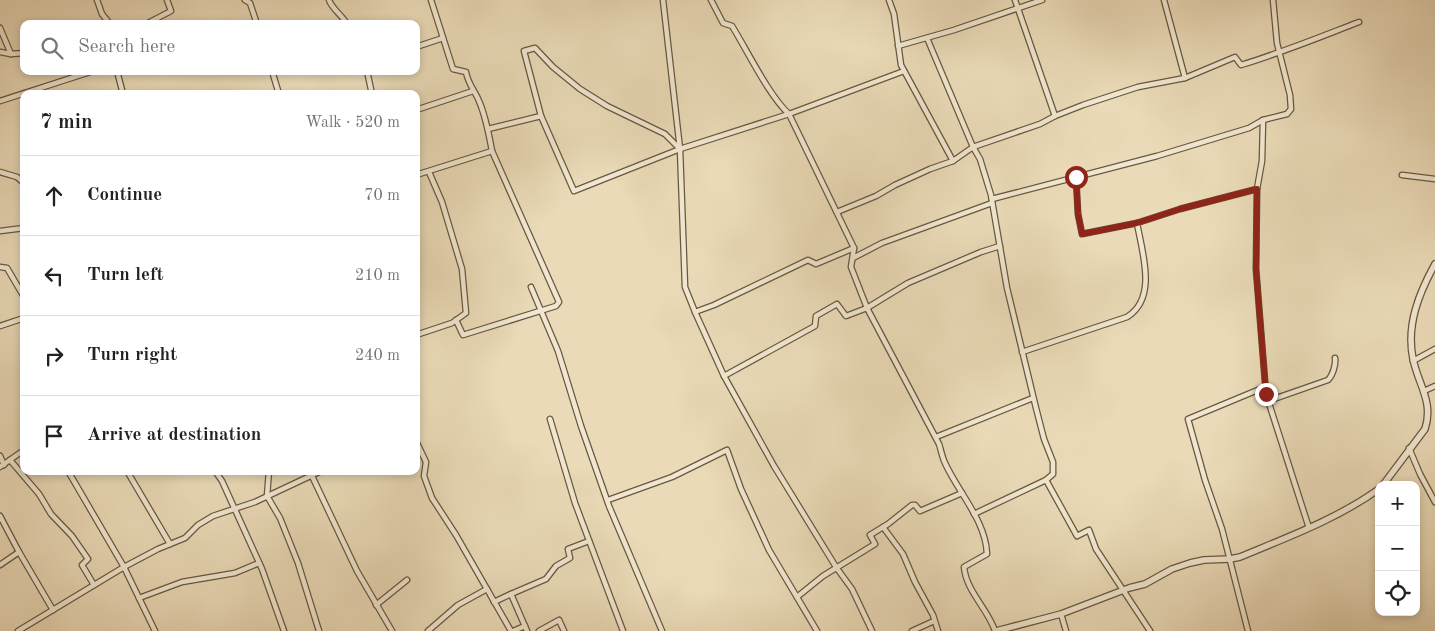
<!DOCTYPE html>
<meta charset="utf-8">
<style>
:root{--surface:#fff;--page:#f6f6f6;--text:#222;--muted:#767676;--line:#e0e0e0}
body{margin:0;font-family:"Old Standard TT",serif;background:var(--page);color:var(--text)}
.controls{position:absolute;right:15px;bottom:15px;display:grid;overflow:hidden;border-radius:10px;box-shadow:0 2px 8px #0003}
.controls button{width:45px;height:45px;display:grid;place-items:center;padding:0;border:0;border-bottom:1px solid var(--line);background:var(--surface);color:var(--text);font:25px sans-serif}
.stop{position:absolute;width:15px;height:15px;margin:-11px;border:4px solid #8f2418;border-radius:50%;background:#fff}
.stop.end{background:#8f2418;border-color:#fff;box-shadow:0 1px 5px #0008}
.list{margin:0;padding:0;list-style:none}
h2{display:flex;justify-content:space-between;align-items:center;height:65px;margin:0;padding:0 20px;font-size:21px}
h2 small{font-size:16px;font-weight:400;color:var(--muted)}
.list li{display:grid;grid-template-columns:32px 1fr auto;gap:15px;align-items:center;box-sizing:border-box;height:80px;padding:0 20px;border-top:1px solid var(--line)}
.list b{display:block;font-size:19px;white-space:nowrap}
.list em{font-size:16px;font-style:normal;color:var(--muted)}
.icon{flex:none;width:28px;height:28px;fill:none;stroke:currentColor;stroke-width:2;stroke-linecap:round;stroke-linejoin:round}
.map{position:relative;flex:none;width:1435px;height:631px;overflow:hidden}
.search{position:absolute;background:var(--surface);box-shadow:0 2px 8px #0003;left:20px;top:20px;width:400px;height:55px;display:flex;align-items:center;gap:12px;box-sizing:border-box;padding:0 18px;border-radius:10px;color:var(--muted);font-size:19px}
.panel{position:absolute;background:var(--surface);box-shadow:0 2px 8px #0003;left:20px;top:90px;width:400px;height:385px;border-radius:10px}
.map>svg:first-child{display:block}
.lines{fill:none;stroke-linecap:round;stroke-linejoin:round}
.minor-casing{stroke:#675841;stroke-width:7}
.tertiary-casing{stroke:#675841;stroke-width:8}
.minor{stroke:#f1e7d0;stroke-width:4.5}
.tertiary{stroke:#f1e7d0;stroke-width:5.5}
.route{stroke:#8f2418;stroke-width:6}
</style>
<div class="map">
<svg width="1435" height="631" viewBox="0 0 1435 631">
<rect width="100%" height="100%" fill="#eadab7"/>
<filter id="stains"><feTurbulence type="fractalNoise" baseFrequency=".004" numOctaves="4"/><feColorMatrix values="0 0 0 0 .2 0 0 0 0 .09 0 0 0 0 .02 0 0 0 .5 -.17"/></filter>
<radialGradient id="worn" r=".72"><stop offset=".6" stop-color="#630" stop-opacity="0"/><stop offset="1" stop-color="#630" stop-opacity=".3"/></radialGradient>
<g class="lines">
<!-- minor casing -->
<g class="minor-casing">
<g id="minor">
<path d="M 97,0 L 102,14 L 110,24"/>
<path d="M 245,0 L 250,3 L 257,24"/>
<path d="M 329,0 C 332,9 342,15 347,24"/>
<path d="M 431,0 L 453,69 L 466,72 C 468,84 475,91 479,101 C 486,117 489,135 492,151 L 559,302 L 556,306 L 463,335 L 456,320"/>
<path d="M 663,0 L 680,149 L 685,287 L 695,312 L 714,305 L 808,260 L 816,264 L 854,248"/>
<path d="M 711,0 L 723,23 L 732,26 C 747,50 769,96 789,114 L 854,248 L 851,267 L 867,308 L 939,444 C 941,450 942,457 945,463 C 958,492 986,521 987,554 L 964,567 C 966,591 988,609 995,631"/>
<path d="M 889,0 L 894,14 L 901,65 L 953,161"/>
<path d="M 1015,0 L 1055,116"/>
<path d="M 1164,0 L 1185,78"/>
<path d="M 146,24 L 171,11 L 167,0"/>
<path d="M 0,28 L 11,54"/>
<path d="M 927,38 L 973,147 L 980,159 L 991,195 L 1007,288 L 1036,408 L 1044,439 L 1053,462 L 1053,474 L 1046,480 L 974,514"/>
<path d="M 898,46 L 954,30 L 1042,0"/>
<path d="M 416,47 L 443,38"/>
<path d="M 0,52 L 11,54 L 24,53"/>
<path d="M 117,71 L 123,94"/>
<path d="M 272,71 L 279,94"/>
<path d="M 367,71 L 372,94"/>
<path d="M 0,101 L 93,71"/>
<path d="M 416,110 L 473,91"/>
<path d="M 541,116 L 574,191 L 680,149 L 789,114 L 904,71"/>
<path d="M 488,129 L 541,116 L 524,51 L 535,48 L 553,67 L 580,89 L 607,106 L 665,134 L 679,148"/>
<path d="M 0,172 L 17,177 L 24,183"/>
<path d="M 416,175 L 492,151"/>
<path d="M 1402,175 L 1435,179"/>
<path d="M 1076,177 L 1078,214 L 1082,234 L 1137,223 L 1180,209 L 1257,189 L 1262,161 L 1263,120"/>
<path d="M 1257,189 L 1256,269 L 1266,394 L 1309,528"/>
<path d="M 992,199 L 1157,156 L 1249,128 L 1263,120 L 1287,114 L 1291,109 L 1290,95 L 1277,43 L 1273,0"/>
<path d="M 837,212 L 876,196 L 895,185 L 930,169 L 953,161 L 973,147 L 1040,124 L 1055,116 L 1083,105 L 1138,87 L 1185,78 L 1235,57 L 1241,65 C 1281,53 1320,37 1359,22"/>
<path d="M 0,231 L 24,228"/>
<path d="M 853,258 L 882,243 L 992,203"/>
<path d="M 0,267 L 7,268 L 24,297"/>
<path d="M 531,287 L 558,351 L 581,426 L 609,506 L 662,631"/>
<path d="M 695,312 L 724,376"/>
<path d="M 0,326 L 24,318"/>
<path d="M 416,335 L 452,323 L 466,313 L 462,269 L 442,202 L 429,172"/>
<path d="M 1022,352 L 1127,317 C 1158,298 1142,252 1137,223"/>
<path d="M 1413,361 L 1435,349"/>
<path d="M 1424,391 L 1435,386"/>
<path d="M 1268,401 L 1328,380 C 1333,375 1336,364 1335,358"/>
<path d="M 550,419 L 575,503 L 623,631"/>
<path d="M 936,437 L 1033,398"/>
<path d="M 416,441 L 426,462 L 424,476 L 432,498 L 456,535 L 511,631"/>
<path d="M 1409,448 L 1420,474 L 1435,502"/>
<path d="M 0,456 L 4,465"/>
<path d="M 10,460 L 39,494 L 51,514 L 72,536 L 88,559 L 82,565 L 94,585"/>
<path d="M 0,467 L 24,450"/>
<path d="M 68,471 L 124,567 L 155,631"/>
<path d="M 127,471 L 170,544"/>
<path d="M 215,471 L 222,481 L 262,569 L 284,631"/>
<path d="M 269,471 L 267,496 L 280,518 L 298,563 L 319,631"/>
<path d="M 312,476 L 357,571 L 392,631"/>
<path d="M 1046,480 L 1077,536 L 1089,530 L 1096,549 L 1150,631"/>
<path d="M 608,500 L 672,477 L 727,450 L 741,489 L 769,550 L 817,631"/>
<path d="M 0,516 L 19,552 L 53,610"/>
<path d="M 883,527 L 903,554 L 915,582 L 933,615 L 938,631"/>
<path d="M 0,565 L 19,552"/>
<path d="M 511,594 L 546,579 L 556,566 L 570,558 L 568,549 L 589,541"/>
<path d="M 797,597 L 823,576 L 875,544 L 870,535 L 888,524 L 912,505 L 915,505 L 920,511 L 962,493"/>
<path d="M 139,598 L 182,582 L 235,573 L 259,563"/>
<path d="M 494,602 L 511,594 L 527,631"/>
<path d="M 376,605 L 407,580"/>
<path d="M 1061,614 L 1066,631"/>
<path d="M 18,631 L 124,567 L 158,549 L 185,538 L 198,525 L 213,516 L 255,502 L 321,471"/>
<path d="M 428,631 L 458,605 L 487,589"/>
<path d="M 513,631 L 525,626"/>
<path d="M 539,631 L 559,620 L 564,631"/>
<path d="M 872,631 L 852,589 L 836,567 L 774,466 L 724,376 L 815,326 L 816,316 L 837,304 L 846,316 L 867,308 L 908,283 L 981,252 L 1000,246"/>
<path d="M 912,631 L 934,621"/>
<path d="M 1248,631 L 1222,529 L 1205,480 L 1188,419 L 1265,387"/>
</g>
</g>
<!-- tertiary casing -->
<g class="tertiary-casing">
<g id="tertiary">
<path d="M 1383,485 L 1425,429 C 1434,402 1418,384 1413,359 C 1406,325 1419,293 1435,264"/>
<path d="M 996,631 L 1061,614 L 1129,588 L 1145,584 L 1172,569 L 1190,563 L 1204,560 L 1230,559 L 1240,557 C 1288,537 1337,519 1379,489"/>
</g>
</g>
<!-- minor -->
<use href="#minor" class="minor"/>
<!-- tertiary -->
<use href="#tertiary" class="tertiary"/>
</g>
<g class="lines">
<!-- route -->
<path class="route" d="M 1076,177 L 1078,214 L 1082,234 L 1137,223 L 1180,209 L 1257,189 L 1256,269 L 1266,394"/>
</g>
<rect width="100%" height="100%" filter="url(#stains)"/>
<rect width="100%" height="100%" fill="url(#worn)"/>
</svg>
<div class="controls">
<button>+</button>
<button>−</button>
<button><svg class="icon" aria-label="locate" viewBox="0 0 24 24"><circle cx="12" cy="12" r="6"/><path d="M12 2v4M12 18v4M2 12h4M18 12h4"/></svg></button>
</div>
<div class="stop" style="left:1076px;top:177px"></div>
<div class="stop end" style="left:1266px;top:394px"></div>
<div class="search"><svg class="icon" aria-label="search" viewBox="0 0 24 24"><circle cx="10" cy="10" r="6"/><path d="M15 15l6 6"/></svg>Search here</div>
<section class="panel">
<h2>7 min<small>Walk · 520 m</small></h2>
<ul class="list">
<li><svg class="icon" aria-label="ahead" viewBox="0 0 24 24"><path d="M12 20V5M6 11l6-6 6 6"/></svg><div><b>Continue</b></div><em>70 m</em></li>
<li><svg class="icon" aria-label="left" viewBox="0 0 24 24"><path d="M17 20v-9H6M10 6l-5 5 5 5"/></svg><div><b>Turn left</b></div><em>210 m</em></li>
<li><svg class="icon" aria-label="right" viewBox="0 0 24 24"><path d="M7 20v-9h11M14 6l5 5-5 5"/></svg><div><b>Turn right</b></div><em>240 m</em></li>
<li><svg class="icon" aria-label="arrive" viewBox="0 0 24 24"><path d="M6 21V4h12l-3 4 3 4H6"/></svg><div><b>Arrive at destination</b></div></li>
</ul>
</section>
</div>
